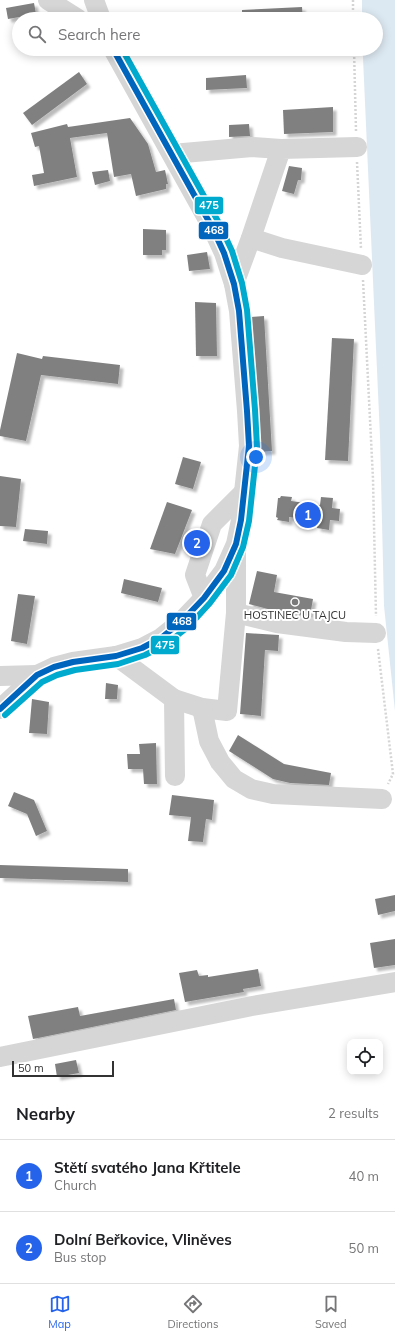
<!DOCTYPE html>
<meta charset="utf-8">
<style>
:root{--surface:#fff;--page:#f6f6f6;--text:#202124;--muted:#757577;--line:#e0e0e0;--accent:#2563eb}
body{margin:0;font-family:Mulish,sans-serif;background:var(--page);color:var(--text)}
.controls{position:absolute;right:12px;bottom:12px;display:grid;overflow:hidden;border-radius:8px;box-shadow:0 2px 10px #0003}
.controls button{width:36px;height:36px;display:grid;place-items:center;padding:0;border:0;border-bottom:1px solid var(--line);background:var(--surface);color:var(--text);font:20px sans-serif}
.scale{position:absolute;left:12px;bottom:10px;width:102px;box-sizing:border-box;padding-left:4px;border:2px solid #323232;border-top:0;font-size:11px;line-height:14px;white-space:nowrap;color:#323232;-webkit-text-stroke:3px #fff;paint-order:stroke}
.you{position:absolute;left:256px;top:457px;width:14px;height:14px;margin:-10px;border:3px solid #fff;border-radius:50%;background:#1a73e8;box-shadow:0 0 0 6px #1a73e833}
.badge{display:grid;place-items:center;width:26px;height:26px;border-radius:50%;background:var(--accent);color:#fff;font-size:13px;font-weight:700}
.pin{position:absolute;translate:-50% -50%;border:2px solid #fff;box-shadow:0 1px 4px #0006}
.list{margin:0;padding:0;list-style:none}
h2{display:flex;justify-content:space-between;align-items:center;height:52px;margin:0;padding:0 16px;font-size:17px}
h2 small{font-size:13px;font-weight:400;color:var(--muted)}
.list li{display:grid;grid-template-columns:26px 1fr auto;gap:12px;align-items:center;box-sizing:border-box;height:72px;padding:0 16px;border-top:1px solid var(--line)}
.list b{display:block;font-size:15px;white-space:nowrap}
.list p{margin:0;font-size:13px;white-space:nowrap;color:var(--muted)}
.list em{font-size:13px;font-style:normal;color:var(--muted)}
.icon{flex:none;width:22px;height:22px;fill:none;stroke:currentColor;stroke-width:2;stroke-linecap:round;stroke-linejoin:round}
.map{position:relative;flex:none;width:395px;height:1087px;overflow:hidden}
.search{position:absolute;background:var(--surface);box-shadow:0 2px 10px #0003;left:12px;right:12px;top:12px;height:44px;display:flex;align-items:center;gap:10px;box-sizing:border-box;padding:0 14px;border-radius:22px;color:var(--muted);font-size:15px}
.sheet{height:196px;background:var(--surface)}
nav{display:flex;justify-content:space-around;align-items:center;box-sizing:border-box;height:56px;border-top:1px solid var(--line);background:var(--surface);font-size:11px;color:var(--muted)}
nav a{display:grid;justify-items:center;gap:2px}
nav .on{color:var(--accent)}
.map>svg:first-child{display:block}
.water{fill:#dde9f2}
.building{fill:#808080;filter:url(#shadow)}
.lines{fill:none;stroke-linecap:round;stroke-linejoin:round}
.path{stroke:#d5d5d5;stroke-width:2.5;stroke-dasharray:2 2;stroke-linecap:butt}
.minor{stroke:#d6d6d6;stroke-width:20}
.bus-1-casing{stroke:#fff;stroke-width:9}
.bus-2-casing{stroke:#fff;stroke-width:9}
.bus-1{stroke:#0065bd;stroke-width:6}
.bus-2{stroke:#00a9ce;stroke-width:6}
.poi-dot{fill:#7a7a7a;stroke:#fff;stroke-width:1.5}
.labels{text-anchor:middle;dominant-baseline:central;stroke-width:4;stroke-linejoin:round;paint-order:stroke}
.poi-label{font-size:11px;fill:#323232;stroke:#fff}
.line-badge{stroke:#fff;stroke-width:1.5}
.badge-label{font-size:11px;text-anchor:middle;font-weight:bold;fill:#fff}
</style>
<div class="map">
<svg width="395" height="1087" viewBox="0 0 395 1087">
<defs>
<filter id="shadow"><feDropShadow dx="3.5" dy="3.5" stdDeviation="1" flood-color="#0004"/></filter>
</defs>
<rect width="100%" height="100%" fill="#fff"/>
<!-- water -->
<path class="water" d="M 362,0 L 395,0 L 395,711 L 384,606 L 380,437 L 363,58 L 363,49 L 376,49 L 376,19 L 362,19 Z"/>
<!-- building -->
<g class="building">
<path d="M 34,3 L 36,14 L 8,19 L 6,8 Z"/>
<path d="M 302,7 L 303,19 L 242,19 L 242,10 Z"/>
<path d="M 79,72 L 87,84 L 32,125 L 23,113 Z"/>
<path d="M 246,75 L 247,88 L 206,90 L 206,78 Z"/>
<path d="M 333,107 L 333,132 L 284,134 L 283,110 Z"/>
<path d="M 130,118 L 148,144 L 156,172 L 165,170 L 168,184 L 166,184 L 166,189 L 136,196 L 131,174 L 114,177 L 107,133 L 70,138 L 77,177 L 34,186 L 32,175 L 44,173 L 39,146 L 35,147 L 31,133 L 67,124 L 68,127 Z"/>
<path d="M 249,124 L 250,136 L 229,137 L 229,125 Z"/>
<path d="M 289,166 L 302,168 L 301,180 L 298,180 L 294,194 L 282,191 Z"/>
<path d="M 108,170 L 110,181 L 95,185 L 92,172 Z"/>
<path d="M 143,229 L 166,230 L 166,250 L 162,250 L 162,255 L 143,255 Z"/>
<path d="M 207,252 L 210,269 L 189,271 L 187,255 Z"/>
<path d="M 195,302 L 216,303 L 217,356 L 196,356 Z"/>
<path d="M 264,316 L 272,451 L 260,452 L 258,410 L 251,317 Z"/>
<path d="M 332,338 L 354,339 L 348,461 L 325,460 Z"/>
<path d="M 17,353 L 42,359 L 43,356 L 120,365 L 118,384 L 41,375 L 26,441 L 0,436 L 0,430 Z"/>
<path d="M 183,457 L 201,462 L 193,489 L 175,484 Z"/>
<path d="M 0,476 L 21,479 L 16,527 L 0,526 Z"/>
<path d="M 281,496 L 292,497 L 291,501 L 320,505 L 321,497 L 333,498 L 332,508 L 340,509 L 339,521 L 330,520 L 329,530 L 317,528 L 318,521 L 289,517 L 289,522 L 277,520 L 278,518 L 276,517 L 278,498 L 280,498 Z"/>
<path d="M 167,502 L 192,510 L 175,554 L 150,549 Z"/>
<path d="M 25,529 L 48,531 L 47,544 L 23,541 Z"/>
<path d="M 257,571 L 277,575 L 274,592 L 313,599 L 310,616 L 279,612 L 249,604 Z"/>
<path d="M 124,579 L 162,588 L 158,602 L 121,593 Z"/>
<path d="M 18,594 L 35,596 L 27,644 L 11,641 Z"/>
<path d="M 246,633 L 279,635 L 278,651 L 265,650 L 261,716 L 240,714 Z"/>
<path d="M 106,683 L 118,685 L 117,699 L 105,699 Z"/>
<path d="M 32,699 L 49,702 L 47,734 L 29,733 Z"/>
<path d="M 238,735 L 284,764 L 331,773 L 329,785 L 290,783 L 273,779 L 229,751 Z"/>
<path d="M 156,743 L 157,784 L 144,784 L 143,769 L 128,769 L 127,754 L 140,754 L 139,744 Z"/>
<path d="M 14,792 L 34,800 L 47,831 L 36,836 L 27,814 L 8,806 Z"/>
<path d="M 172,795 L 214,800 L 212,820 L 206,819 L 203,842 L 188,841 L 191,817 L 169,815 Z"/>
<path d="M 0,865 L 128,869 L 128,882 L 0,878 Z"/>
<path d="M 395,895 L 395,911 L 378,915 L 375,899 Z"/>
<path d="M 395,939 L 395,965 L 374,968 L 370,943 Z"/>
<path d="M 258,969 L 261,986 L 243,989 L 244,992 L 185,1002 L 179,973 L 197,970 L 199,976 L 208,975 L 208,977 Z"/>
<path d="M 174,999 L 176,1010 L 33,1039 L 28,1016 L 78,1007 L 80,1016 Z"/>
<path d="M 76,1060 L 79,1073 L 57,1077 L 55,1064 Z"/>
</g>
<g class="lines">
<!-- path -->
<g class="path">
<path d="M 353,0 L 353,19"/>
<path d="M 354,49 L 356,131"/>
<path d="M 357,162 L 361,249"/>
<path d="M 363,280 L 373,479 L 376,616"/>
<path d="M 378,649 L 393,774 L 388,784"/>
</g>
<!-- minor -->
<g class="minor">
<path d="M 48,0 L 78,19"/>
<path d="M 94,0 L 101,19"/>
<path d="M 172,154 L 252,147 L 281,149"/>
<path d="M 251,238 L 282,248 L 362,265"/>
<path d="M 234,284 L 251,238 L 281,149 L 357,147"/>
<path d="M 204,598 L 195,575 L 212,524 L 245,491"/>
<path d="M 236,613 L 277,623 L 346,632 L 376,633"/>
<path d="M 116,656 L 174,699 L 175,776"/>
<path d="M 0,676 L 37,675"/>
<path d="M 174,699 L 202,708 L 227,711 L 236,613 L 236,550"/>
<path d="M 202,708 L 209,741 L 220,762 L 234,779 L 251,789 L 273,794 L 382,799"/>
<path d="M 0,709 L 37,675 L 54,667 L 73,662 L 116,656 L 142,648 L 161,638 L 182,621 L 204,598 L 224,571 L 236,544 L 241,520 L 249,446 L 247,411 L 239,311 L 234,284 L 224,253 L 212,227 L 113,49"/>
<path d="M 0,1057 L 252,1006 L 395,982"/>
</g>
<!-- bus-1 casing -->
<g class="bus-1-casing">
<path id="bus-1" d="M 0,709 L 37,675 L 54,667 L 73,662 L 116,656 L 142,648 L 161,638 L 182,621 L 204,598 L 224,571 L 236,544 L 241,520 L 249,446 L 247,411 L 239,311 L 234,284 L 224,253 L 212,227 L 113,49"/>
</g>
<!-- bus-2 casing -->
<g class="bus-2-casing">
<path id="bus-2" d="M 5,715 L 42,682 L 57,675 L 75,670 L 118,664 L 145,655 L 165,645 L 188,627 L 210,603 L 231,575 L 243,547 L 249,521 L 257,447 L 255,410 L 247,310 L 242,283 L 232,251 L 219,223 L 122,49"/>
</g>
<!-- bus-1 -->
<use href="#bus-1" class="bus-1"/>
<!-- bus-2 -->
<use href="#bus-2" class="bus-2"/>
</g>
<!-- markers -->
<circle class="poi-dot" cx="295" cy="602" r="4"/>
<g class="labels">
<!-- poi labels -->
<g class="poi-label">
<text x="295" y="615">HOSTINEC U TAJCU</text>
</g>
</g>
<g class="line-badge">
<rect x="194" y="196" width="30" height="19" rx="4" fill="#00a9ce"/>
<rect x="198" y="221" width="31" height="19" rx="4" fill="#0065bd"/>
<rect x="166" y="612" width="31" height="19" rx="4" fill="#0065bd"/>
<rect x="150" y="635" width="30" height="20" rx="4" fill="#00a9ce"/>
</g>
<g class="badge-label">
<text x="209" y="209">475</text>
<text x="214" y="234">468</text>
<text x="182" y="625">468</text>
<text x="165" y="649">475</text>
</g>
</svg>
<div class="controls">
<button><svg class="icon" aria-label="locate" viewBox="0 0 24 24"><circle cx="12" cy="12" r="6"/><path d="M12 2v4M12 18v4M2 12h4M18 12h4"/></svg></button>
</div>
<div class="scale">50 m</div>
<div class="you"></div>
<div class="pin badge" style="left:308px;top:515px">1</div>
<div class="pin badge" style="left:197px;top:543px">2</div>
<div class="search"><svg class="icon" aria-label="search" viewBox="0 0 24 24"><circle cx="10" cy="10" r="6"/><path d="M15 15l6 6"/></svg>Search here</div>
</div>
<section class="sheet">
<h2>Nearby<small>2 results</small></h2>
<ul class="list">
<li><span class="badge">1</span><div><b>Stětí svatého Jana Křtitele</b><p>Church</p></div><em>40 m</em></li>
<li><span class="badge">2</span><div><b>Dolní Beřkovice, Vliněves</b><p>Bus stop</p></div><em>50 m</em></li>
</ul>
</section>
<nav>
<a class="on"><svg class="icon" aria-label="map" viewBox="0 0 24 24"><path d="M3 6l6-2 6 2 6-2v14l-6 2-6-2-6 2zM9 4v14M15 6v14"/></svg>Map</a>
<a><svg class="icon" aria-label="directions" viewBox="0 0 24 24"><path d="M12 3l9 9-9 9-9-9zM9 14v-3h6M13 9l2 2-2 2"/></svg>Directions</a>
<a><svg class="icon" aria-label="saved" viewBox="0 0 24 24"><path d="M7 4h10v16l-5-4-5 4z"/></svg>Saved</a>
</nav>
